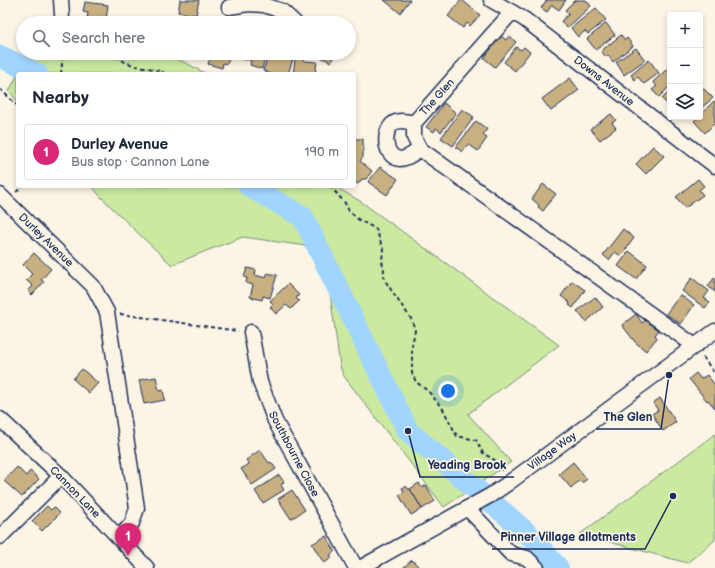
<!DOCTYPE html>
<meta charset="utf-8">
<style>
:root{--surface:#fff;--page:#f2f2f3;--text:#1f2937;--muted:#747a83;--line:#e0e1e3;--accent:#db2777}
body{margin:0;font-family:"Balsamiq Sans",sans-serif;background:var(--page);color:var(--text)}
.controls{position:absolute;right:12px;top:12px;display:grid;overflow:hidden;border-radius:4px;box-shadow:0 2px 6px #0003}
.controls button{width:36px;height:36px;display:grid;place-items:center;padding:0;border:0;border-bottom:1px solid var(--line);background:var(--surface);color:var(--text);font:20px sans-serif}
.you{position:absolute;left:448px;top:391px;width:14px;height:14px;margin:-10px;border:3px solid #fff;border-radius:50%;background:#1a73e8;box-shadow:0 0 0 6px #1a73e833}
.badge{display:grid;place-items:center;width:26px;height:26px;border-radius:50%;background:var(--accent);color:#fff;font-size:13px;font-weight:700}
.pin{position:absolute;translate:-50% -33px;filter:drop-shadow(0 1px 2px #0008)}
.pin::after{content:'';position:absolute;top:21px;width:14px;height:12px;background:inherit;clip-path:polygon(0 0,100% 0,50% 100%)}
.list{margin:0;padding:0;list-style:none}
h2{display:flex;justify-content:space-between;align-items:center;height:52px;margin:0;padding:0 16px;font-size:17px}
h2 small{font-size:13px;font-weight:400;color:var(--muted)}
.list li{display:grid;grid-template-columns:26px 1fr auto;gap:12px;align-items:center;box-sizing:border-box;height:56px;margin:0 8px 8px;padding:0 8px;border:1px solid var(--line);border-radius:4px}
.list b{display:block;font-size:15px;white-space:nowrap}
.list p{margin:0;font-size:13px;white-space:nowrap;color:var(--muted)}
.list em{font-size:13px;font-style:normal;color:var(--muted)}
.icon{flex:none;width:22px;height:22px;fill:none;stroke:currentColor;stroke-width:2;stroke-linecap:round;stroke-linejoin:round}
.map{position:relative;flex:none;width:715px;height:568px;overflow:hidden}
.search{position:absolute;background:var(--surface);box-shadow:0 2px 6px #0003;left:16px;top:16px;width:340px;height:44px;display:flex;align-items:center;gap:10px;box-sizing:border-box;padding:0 14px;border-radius:22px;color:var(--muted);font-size:15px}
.panel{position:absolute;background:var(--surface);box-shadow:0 2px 6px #0003;left:16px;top:72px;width:340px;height:116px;border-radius:4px}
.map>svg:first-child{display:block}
.green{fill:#cce9a0;stroke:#748c7f}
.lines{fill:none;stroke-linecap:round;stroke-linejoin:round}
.river{stroke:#a0d5ff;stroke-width:22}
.building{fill:#c9b080;stroke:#1b2f5e}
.minor-casing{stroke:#1b2f5e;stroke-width:17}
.path{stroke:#1b2f5e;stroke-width:2;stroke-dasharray:4 3;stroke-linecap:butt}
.minor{stroke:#fcf5e5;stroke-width:14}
.labels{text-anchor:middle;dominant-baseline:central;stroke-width:3.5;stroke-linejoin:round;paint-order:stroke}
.street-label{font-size:11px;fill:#1b2f5e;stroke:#fcf5e5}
.leader{fill:none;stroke:#1b2f5e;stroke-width:1.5}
.callout-dot{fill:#1b2f5e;stroke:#fcf5e5;stroke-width:1.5}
.callout-label{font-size:12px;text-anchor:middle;font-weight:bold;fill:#1b2f5e;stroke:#fcf5e5;stroke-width:3.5;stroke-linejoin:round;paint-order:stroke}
</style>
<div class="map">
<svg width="715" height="568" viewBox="0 0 715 568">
<rect width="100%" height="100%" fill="#fcf5e5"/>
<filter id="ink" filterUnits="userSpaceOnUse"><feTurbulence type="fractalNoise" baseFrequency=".025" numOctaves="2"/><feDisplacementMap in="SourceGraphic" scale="8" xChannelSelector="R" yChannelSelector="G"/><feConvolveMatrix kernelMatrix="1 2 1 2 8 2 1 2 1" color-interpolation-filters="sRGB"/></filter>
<g filter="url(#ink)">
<!-- green -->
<g class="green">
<path d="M 29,53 L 161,53 L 186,63 L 207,74 L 18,74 L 18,102 L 9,91 Z"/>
<path d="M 92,186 L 338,186 L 341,190 L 360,201 L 559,345 L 468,414 L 511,462 L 444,507 L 343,375 L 340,366 L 330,294 L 306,246 L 243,237 L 206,251 L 172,265 L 141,236 L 99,195 Z"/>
<path d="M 715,434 L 715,540 L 687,563 L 580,534 Z"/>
</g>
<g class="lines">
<!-- river -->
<g class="river">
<path d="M 0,56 L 37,74"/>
<path d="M 249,186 L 303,217 L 408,431 L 526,532 L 558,568"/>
</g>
</g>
<!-- building -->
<g class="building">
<path d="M 180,0 L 199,0 L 196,15 L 178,12 Z"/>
<path d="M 384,0 L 410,0 L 400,13 Z"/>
<path d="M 461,0 L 462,0 L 480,15 L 470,26 L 467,23 L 463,28 L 448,16 Z"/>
<path d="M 547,0 L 566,0 L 559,10 L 552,5 L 547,12 L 541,8 Z"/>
<path d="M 575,0 L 586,0 L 591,6 L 567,28 L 561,21 L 569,14 L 565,10 Z"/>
<path d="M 85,2 L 108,5 L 106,20 L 87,18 L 88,13 L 83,12 Z"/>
<path d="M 596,8 L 606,20 L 588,34 L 585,31 L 578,37 L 571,28 Z"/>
<path d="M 202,17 L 205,23 L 190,23 Z"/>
<path d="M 606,23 L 615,35 L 596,50 L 587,39 Z"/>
<path d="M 349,33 L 355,35 L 352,42 L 349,41 Z"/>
<path d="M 621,35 L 625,40 L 627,38 L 633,46 L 613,62 L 608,55 L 606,57 L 601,51 Z"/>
<path d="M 501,36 L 506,40 L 509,36 L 516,42 L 495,67 L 484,58 Z"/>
<path d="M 516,47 L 521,50 L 524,47 L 530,52 L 515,71 L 504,62 Z"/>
<path d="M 636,48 L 645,60 L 624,75 L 616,62 Z"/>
<path d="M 205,53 L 231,53 L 227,64 L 223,63 L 222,68 L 208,64 L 211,56 L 205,54 Z"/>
<path d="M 232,53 L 247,53 L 246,60 L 231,57 Z"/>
<path d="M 249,53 L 266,53 L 262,69 L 250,65 L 251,61 L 247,59 Z"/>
<path d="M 278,53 L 295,53 L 288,74 L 271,74 L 263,71 L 268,56 L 276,58 Z"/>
<path d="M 296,53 L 305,53 L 304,61 L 317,62 L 315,74 L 293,74 Z"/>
<path d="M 320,53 L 335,53 L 331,62 L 318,56 Z"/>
<path d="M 649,60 L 659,73 L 644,84 L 638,77 L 635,80 L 631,75 Z"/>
<path d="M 667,69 L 670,72 L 670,86 L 659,97 L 652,90 L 657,86 L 653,82 Z"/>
<path d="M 570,78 L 579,90 L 551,111 L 542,99 Z"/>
<path d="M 702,87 L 713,98 L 700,109 L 700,89 Z"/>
<path d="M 670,91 L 670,103 L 669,101 L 666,103 L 662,99 Z"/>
<path d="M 714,101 L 715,102 L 715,123 L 705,133 L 694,121 L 698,117 L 700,117 L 700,115 Z"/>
<path d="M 444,103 L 456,113 L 441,132 L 436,128 L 434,132 L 426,127 Z"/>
<path d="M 462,109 L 474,117 L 453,146 L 441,138 Z"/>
<path d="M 611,114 L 616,120 L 612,123 L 616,128 L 600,140 L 590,129 Z"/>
<path d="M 476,121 L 487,129 L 483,135 L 487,138 L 478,151 L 468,144 L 462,152 L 456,147 Z"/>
<path d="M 354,139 L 363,139 L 363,157 L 360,161 L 372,171 L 366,179 L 362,179 L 358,184 L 354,181 Z"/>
<path d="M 653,146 L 664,156 L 646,174 L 636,164 Z"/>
<path d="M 380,167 L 398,179 L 387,195 L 368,182 Z"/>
<path d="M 698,179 L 704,186 L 699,190 L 703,195 L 685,208 L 676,197 Z"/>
<path d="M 543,184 L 556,194 L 543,211 L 538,207 L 539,205 L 532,199 Z"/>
<path d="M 623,229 L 634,238 L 621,256 L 615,252 L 609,260 L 603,255 Z"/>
<path d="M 629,251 L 647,265 L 636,279 L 618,266 Z"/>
<path d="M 34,253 L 51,269 L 41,280 L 44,282 L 32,295 L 28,291 L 33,286 L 26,280 L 32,274 L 23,265 Z"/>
<path d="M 247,268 L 256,270 L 255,275 L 266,278 L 267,273 L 277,275 L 270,298 L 263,296 L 262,300 L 250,297 L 253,285 L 246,283 L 247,278 L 244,277 Z"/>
<path d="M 715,277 L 715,292 L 708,286 Z"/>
<path d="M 692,278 L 709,291 L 704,298 L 710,302 L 705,308 L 682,291 Z"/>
<path d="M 572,281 L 585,290 L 573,308 L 569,305 L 570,303 L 561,296 Z"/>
<path d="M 288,284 L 299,295 L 296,298 L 299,301 L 291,309 L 286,305 L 276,314 L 270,307 L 273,304 L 270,301 Z"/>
<path d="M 680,295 L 694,305 L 681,324 L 666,314 Z"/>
<path d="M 595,297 L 603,307 L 586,322 L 577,311 Z"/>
<path d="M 636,314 L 642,323 L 647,319 L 660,329 L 655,335 L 657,338 L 646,351 L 635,342 L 622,325 Z"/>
<path d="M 82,369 L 98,383 L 89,393 L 73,379 Z"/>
<path d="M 696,373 L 701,379 L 707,375 L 715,385 L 715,408 L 708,400 L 707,401 L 689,379 Z"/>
<path d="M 156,377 L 159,391 L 163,390 L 165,400 L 144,404 L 139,380 Z"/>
<path d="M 660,398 L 676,422 L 663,431 L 652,414 L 658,410 L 653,403 Z"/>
<path d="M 260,450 L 269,463 L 271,462 L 276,469 L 252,485 L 241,469 L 249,464 L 246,460 Z"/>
<path d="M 573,462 L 587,479 L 582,483 L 580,480 L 571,488 L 559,474 Z"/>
<path d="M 17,467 L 26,476 L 30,471 L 39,479 L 22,497 L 4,481 Z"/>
<path d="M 279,475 L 284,482 L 281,485 L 284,490 L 263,503 L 255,491 Z"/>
<path d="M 419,483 L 422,488 L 426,485 L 435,501 L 422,509 L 410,489 Z"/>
<path d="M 406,486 L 408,489 L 410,489 L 422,509 L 411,515 L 399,495 L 404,492 L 402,488 Z"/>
<path d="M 292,490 L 305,510 L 291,519 L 278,499 Z"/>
<path d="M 47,506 L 51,510 L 54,507 L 60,513 L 42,531 L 32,521 Z"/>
<path d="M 326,536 L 335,551 L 330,555 L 332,558 L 324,563 L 312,544 Z"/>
<path d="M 412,560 L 420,568 L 403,568 Z"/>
</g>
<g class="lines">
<!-- minor casing -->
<g class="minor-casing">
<g id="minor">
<path d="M 61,0 L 62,15"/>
<path d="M 491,0 L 524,19 L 715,166"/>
<path d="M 229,7 L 248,4 L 264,5 L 282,11 L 295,23"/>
<path d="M 512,12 L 414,123 L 414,137 L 420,149 L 695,346"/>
<path d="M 414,123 C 410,122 405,121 401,121 C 382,121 381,157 400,159 C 407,159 414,153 420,149"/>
<path d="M 0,195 L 93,286 L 107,312 L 137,508 L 132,523 L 119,538"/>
<path d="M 251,332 L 260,382 L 275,421 L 356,568"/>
<path d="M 0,419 L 61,476 L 119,538 L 147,568"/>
<path d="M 467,508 L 511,554 L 527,558 L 537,568"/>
<path d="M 0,537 L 61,476"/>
<path d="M 360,568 L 491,495 L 507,484 L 715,331"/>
</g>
</g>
<!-- path -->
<g class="path">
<path d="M 110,53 L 125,62 L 136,66 L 145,67 L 163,72 L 164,74"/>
<path d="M 61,74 L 63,53"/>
<path d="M 0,89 L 18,106"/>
<path d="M 330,186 L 345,203 L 349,211 L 359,220 L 376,229 L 383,249 L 382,261 L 384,270 L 383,274 L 386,282 L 395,296 L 412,320 L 415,331 L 412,345 L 412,373 L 416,382 L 428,391 L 443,409 L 457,436 L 476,440 L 483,453 L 501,464 L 502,471"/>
<path d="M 16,192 L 23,186"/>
<path d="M 120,314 L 238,331"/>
<path d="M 703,357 L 715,374"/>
</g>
<!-- minor -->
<use href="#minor" class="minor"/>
</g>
</g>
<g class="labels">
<!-- street labels -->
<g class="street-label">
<text transform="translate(604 81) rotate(38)">Downs Avenue</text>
<text transform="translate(437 97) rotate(-48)">The Glen</text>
<text transform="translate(46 240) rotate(44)">Durley Avenue</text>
<text transform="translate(552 451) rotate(-36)">Village Way</text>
<text transform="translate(294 454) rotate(62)">Southbourne Close</text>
<text transform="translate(75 492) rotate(46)">Cannon Lane</text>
</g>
</g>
<!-- callouts -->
<path class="leader" d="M669 375L661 429H596M408 431L420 477H514M673 496L645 549H492"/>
<g class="callout-dot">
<circle cx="669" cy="375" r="4"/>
<circle cx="408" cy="431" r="4"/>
<circle cx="673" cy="496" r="4"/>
</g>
<g class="callout-label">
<text x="628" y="421">The Glen</text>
<text x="467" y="469">Yeading Brook</text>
<text x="568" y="541">Pinner Village allotments</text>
</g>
</svg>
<div class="controls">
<button>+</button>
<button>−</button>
<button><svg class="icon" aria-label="layers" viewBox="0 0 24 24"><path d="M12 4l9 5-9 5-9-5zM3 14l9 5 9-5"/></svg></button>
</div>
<div class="you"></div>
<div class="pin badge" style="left:128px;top:556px">1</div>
<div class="search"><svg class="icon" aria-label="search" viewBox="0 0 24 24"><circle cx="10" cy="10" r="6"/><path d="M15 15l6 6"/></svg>Search here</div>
<section class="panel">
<h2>Nearby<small></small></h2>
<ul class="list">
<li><span class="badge">1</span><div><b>Durley Avenue</b><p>Bus stop · Cannon Lane</p></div><em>190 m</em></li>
</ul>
</section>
</div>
